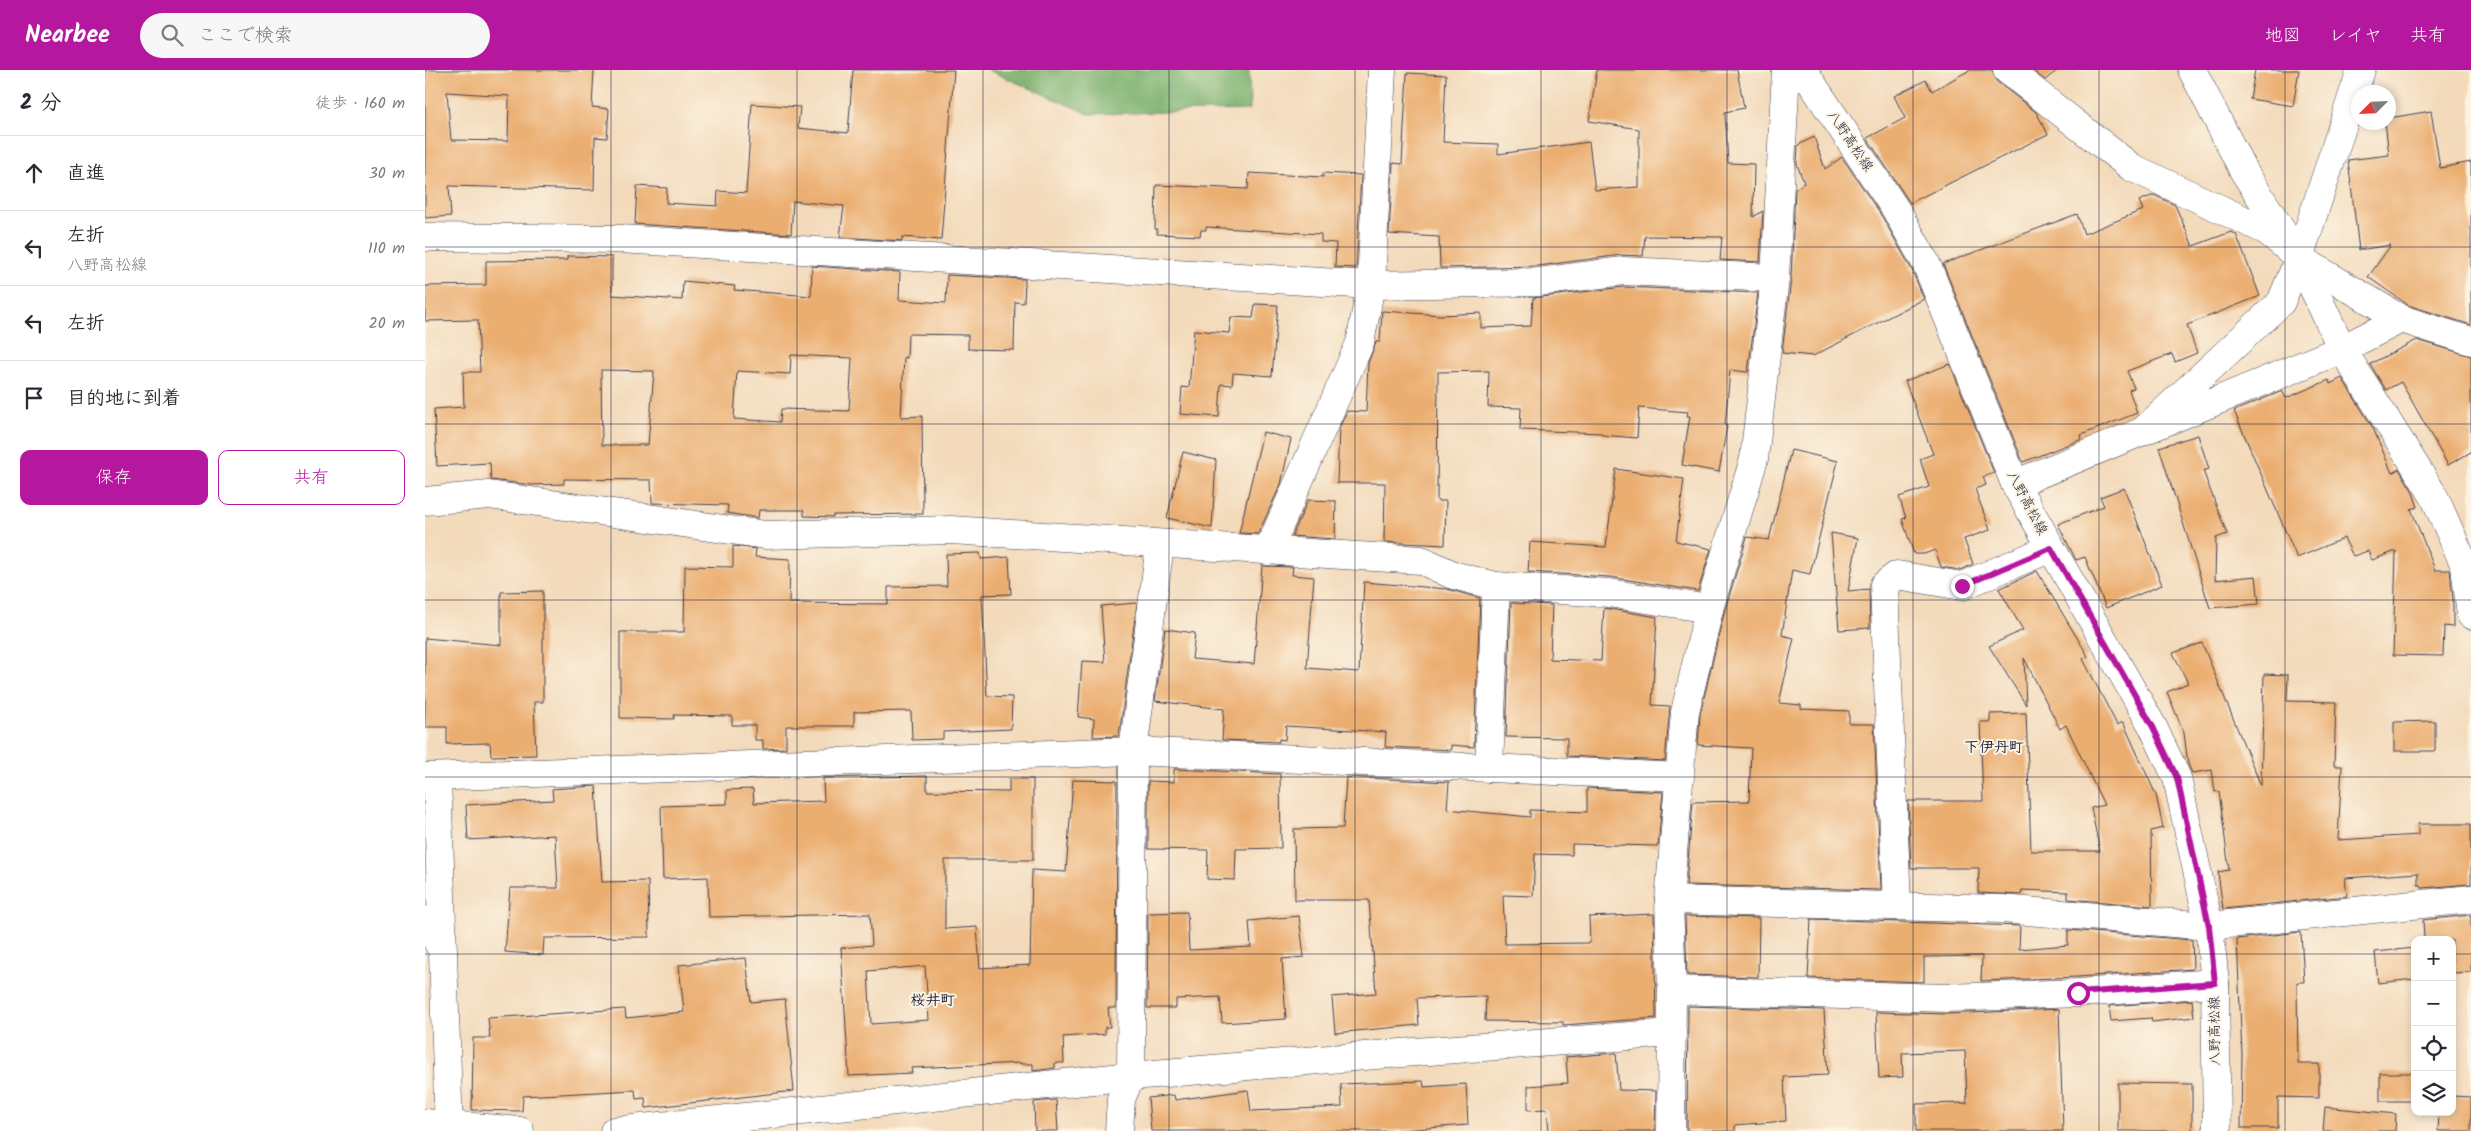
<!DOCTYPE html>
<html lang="ja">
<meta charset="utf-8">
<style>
:root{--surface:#fff;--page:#f7f7f7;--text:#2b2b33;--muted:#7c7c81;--line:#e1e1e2;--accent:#b5179e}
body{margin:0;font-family:Kalam,"Klee One",sans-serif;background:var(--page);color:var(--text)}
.controls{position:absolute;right:15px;bottom:15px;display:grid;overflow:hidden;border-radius:10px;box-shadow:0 2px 8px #0003}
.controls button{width:45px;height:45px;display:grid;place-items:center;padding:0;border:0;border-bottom:1px solid var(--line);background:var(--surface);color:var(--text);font:25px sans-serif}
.compass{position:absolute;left:1926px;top:15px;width:45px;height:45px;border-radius:50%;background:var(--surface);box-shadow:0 2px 8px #0003;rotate:246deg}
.stop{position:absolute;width:15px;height:15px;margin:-11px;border:4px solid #b5179e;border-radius:50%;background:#fff}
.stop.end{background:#b5179e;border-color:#fff;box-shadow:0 1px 5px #0008}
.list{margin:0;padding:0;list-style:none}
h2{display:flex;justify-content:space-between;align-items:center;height:65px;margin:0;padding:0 20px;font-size:21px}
h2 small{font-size:16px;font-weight:400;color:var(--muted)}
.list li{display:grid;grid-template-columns:32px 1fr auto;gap:15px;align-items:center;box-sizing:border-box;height:75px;padding:0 20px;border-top:1px solid var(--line)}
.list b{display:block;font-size:19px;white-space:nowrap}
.list p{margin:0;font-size:16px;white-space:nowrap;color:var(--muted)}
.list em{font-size:16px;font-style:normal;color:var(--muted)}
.actions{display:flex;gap:10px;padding:15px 20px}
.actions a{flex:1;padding:11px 0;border:1px solid var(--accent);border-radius:10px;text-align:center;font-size:18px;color:var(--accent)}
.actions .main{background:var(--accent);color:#fff}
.icon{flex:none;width:28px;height:28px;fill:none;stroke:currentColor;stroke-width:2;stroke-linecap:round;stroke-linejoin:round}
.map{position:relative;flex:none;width:2046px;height:1061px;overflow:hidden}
header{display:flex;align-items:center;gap:30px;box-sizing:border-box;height:70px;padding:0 25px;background:var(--accent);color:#fff}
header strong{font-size:24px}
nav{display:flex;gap:28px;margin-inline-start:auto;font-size:18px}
.search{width:350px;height:45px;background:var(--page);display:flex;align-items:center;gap:12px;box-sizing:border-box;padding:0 18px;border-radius:28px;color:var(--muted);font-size:19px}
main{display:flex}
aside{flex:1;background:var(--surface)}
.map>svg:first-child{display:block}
.forest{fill:#79b06c;stroke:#4e6954}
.building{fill:#ebae71;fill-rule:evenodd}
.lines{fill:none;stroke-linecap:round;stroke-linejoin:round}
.minor-casing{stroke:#413e4e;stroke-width:29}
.tertiary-casing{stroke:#413e4e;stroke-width:29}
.secondary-casing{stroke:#413e4e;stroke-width:29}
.minor{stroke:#fff;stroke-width:28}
.tertiary{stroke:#fff;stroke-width:28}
.secondary{stroke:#fff;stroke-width:28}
.route{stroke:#b5179e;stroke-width:6}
.grid{fill:none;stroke:#22223b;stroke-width:1;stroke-opacity:0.55}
.labels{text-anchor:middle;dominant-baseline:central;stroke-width:4;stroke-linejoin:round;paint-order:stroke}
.street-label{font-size:14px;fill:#22223b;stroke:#fcf5e5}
.neighbourhood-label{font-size:15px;font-weight:bold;fill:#22223b;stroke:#fcf5e5}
</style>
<header>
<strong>Nearbee</strong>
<div class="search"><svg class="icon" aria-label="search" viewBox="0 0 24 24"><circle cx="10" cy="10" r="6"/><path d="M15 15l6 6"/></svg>ここで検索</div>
<nav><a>地図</a><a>レイヤ</a><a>共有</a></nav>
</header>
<main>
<aside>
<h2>2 分<small>徒歩 · 160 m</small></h2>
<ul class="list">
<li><svg class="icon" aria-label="ahead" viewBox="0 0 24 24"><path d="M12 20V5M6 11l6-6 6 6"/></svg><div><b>直進</b></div><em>30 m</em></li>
<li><svg class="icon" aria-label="left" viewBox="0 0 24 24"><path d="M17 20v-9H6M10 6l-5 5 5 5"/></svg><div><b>左折</b><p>八野高松線</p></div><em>110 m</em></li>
<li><svg class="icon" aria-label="left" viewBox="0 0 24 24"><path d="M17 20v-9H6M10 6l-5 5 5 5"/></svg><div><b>左折</b></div><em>20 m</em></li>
<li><svg class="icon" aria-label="arrive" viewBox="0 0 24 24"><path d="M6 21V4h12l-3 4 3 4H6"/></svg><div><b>目的地に到着</b></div></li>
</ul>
<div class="actions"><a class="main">保存</a><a>共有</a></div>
</aside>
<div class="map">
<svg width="2046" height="1061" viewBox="0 0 2046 1061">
<rect width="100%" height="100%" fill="#fcf5e5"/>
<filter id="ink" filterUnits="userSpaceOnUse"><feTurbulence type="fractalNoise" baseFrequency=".02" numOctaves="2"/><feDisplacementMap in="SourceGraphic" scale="10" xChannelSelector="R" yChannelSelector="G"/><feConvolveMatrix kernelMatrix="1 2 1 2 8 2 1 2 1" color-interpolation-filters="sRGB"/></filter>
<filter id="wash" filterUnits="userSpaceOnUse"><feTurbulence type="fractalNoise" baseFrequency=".0096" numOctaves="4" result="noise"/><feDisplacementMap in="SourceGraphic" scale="20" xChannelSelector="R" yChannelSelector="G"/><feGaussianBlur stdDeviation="1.12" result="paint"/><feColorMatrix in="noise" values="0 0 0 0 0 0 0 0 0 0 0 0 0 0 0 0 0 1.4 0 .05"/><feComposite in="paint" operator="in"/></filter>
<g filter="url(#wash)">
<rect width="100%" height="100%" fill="#f3dabb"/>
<!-- forest -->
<path class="forest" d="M 563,0 L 824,0 L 825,40 L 664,44 Z"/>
<g id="blocks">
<!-- building -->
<g class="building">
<path d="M 0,0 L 169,0 L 167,37 L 184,39 L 182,68 L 170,67 L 169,120 L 24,116 L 26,146 L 0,148 ZM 22,22 L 84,26 L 83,71 L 26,70 Z"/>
<path d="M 428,0 L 529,0 L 516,170 L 477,167 L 477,171 L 415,167 L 419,136 L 368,131 L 366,164 L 210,154 L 212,116 L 242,118 L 241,133 L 292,136 L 293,121 L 321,123 L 327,34 L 375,37 L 373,58 L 423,63 Z"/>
<path d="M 1172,0 L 1312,0 L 1319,38 L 1300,42 L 1303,93 L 1329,94 L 1328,147 L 1338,141 L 1335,192 L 1295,190 L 1297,167 L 1220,166 L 1218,186 L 1196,185 L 1113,196 L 1015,198 L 1014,167 L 964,164 L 968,93 L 977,94 L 982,3 L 1021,5 L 1018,72 L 1073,74 L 1073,84 L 1164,72 L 1170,120 L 1214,117 L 1214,59 L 1164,51 Z"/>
<path d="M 1545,0 L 1567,0 L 1572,12 L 1611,42 L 1623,64 L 1485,133 L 1442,68 L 1480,48 L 1469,26 L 1501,10 L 1507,21 Z"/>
<path d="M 1607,0 L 1633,0 L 1620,10 Z"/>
<path d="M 1830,0 L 1874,0 L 1868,36 L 1825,29 Z"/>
<path d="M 2006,41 L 2015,98 L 2046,92 L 2046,255 L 1983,235 L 1943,207 L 1966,175 L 1934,180 L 1923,90 L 1964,85 L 1960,52 L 1964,52 L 1964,48 Z"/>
<path d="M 1389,67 L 1400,99 L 1417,87 L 1458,148 L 1487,200 L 1499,229 L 1388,286 L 1357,283 L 1366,209 L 1370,119 L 1379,113 L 1372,94 L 1373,75 Z"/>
<path d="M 824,103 L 898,107 L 898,103 L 936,105 L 931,198 L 910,197 L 911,173 L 896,172 L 896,164 L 781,157 L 781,160 L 776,160 L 775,166 L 732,164 L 732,159 L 730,159 L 731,115 L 823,119 Z"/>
<path d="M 1729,125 L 1750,135 L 1768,176 L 1806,162 L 1811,164 L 1835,226 L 1762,255 L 1772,283 L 1750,292 L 1747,284 L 1702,301 L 1709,318 L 1704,320 L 1712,343 L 1656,365 L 1657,369 L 1598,392 L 1518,194 L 1652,144 L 1659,164 L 1718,140 L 1714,131 Z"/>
<path d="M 142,186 L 187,187 L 187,225 L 257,230 L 258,211 L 310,216 L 309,220 L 386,226 L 387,196 L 475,202 L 474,230 L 521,233 L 522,205 L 600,209 L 599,233 L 590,232 L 589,280 L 543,279 L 543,265 L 483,264 L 482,288 L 479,287 L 476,347 L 497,346 L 498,444 L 408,445 L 408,447 L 379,446 L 379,440 L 334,440 L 333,448 L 302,443 L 303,435 L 227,433 L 226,410 L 139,409 L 139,414 L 107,415 L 66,410 L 65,393 L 12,396 L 9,339 L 39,337 L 38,302 L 55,302 L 53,250 L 0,251 L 0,216 L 61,215 L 61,191 L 142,190 ZM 366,285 L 427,288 L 424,341 L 356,339 L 355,352 L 309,349 L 312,301 L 365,304 ZM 176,300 L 229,301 L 223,375 L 177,375 Z"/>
<path d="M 1199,217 L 1333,223 L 1323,302 L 1305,300 L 1300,356 L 1302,356 L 1294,402 L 1257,395 L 1265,346 L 1262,346 L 1263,342 L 1214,338 L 1212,368 L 1177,365 L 1177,363 L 1095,360 L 1096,338 L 1063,337 L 1064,301 L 1013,302 L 1012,431 L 1021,431 L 1020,475 L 959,472 L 960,413 L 912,413 L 914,358 L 922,341 L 941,342 L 943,293 L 951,272 L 955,272 L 957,241 L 1016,245 L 1056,243 L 1056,258 L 1106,256 L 1108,228 Z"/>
<path d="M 830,234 L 853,235 L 847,306 L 808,303 L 807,315 L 796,314 L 794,347 L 755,344 L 757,317 L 764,318 L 769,260 L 804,263 L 806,247 L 828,248 Z"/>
<path d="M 1992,270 L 2046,286 L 2046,382 L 2023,395 L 1976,312 L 1961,320 L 1945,294 Z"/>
<path d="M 1525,294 L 1569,403 L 1558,407 L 1561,415 L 1550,419 L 1565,460 L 1539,469 L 1548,494 L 1535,500 L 1516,497 L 1510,480 L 1499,484 L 1489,484 L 1477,449 L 1481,448 L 1474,427 L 1504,417 L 1495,389 L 1508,384 L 1480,311 Z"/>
<path d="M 1917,308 L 1948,358 L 1967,403 L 1974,399 L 1987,420 L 1993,437 L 1986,439 L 2010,500 L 2025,500 L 2028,530 L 2028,557 L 2019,556 L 2018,586 L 1968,585 L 1971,481 L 1947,490 L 1943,481 L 1928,486 L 1919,468 L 1872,488 L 1809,341 L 1857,321 L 1861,328 L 1904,310 L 1905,314 Z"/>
<path d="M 838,362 L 866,369 L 856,414 L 833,464 L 814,463 Z"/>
<path d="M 1773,365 L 1784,399 L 1778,401 L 1802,464 L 1791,468 L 1790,510 L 1831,506 L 1834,534 L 1785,538 L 1734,377 Z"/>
<path d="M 1366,380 L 1413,391 L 1385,504 L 1367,500 L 1357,565 L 1369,568 L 1354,633 L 1376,635 L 1376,639 L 1424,641 L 1424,654 L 1449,654 L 1456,820 L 1261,815 L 1268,732 L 1324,731 L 1326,678 L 1273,675 L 1275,644 L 1299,543 L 1322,467 L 1344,470 Z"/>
<path d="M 758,382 L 791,390 L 787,458 L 742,448 Z"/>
<path d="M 1191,399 L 1259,409 L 1251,471 L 1286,479 L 1273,521 L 1185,507 L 1103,502 L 1105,472 L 1181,477 Z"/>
<path d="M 1699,418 L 1737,515 L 1681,538 L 1660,487 L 1651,490 L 1633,454 L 1679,436 L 1675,427 Z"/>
<path d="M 883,430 L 911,431 L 910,469 L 867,466 Z"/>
<path d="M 1406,463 L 1433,468 L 1423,521 L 1444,519 L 1445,558 L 1414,560 Z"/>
<path d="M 308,476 L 331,479 L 330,487 L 365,489 L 364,533 L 463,534 L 463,517 L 522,516 L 521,484 L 555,483 L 556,489 L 584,487 L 586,524 L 557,525 L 562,626 L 587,627 L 586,659 L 518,662 L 518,669 L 487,670 L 486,641 L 429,642 L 429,656 L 361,656 L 361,678 L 338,679 L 338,670 L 330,670 L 330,655 L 307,655 L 307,646 L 249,645 L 249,649 L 195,648 L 195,562 L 259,562 L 260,496 L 308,497 Z"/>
<path d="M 837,496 L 868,497 L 867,505 L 889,507 L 882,598 L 934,602 L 939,512 L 1022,519 L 1055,528 L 1049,677 L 1026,675 L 1026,680 L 960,677 L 961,662 L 861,656 L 860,670 L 854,669 L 854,672 L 797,670 L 799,639 L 730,631 L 740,559 L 770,563 L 767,589 L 829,594 Z"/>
<path d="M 1612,501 L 1663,586 L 1658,589 L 1692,655 L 1698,652 L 1731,725 L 1738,758 L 1726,761 L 1727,836 L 1643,829 L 1643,822 L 1597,820 L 1596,825 L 1553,823 L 1554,798 L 1486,798 L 1483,731 L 1558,731 L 1555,652 L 1565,652 L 1565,644 L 1601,643 L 1606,781 L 1675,781 L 1666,738 L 1679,735 L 1641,655 L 1635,659 L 1599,588 L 1601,635 L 1564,576 L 1598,560 L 1574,519 Z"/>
<path d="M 118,521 L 118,632 L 109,632 L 111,685 L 66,686 L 65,673 L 22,674 L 22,657 L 0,657 L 0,568 L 76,575 L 76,522 Z"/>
<path d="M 712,533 L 694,666 L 668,667 L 669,649 L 653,647 L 657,591 L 680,592 L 676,536 Z"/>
<path d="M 1086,533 L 1127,535 L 1125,589 L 1176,591 L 1179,538 L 1232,547 L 1227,635 L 1245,636 L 1240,691 L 1142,686 L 1142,668 L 1081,667 Z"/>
<path d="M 1777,573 L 1836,716 L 1839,604 L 1863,605 L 1862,631 L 1911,632 L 1909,696 L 1917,696 L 1913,770 L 1993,765 L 1993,754 L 2046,754 L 2046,814 L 1997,818 L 1996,815 L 1993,815 L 1993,803 L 1920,808 L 1922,826 L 1798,839 L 1793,802 L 1804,800 L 1794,721 L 1790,722 L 1787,700 L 1767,703 L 1763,694 L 1759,663 L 1742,622 L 1763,613 L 1748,583 Z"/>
<path d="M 2010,651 L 2010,681 L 1969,681 L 1969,652 Z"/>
<path d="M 749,699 L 855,704 L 856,778 L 811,779 L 810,810 L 782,809 L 783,780 L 723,779 L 723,711 L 749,712 Z"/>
<path d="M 502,706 L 502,721 L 584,722 L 584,709 L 608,709 L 608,790 L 520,790 L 520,859 L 552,857 L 555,898 L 605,895 L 607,800 L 641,802 L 648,710 L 692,711 L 691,938 L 683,938 L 685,957 L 680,957 L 680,964 L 638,967 L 639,993 L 630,993 L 630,998 L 608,1001 L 608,994 L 596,994 L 596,993 L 486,998 L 487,1003 L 424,1006 L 416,878 L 447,875 L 445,844 L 284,847 L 283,807 L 238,809 L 236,736 L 302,734 L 302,720 L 328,719 L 329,733 L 399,731 L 398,708 ZM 500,896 L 504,950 L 446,954 L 443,901 Z"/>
<path d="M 921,707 L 1024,712 L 1022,739 L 1105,747 L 1105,740 L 1162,742 L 1162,718 L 1238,722 L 1233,776 L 1147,774 L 1147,785 L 1110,784 L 1108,826 L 1078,825 L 1080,874 L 1165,873 L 1164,847 L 1229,844 L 1231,948 L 1138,955 L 1138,952 L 1060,951 L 1061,926 L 992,928 L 994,955 L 910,963 L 907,927 L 951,923 L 944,830 L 870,830 L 869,759 L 918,758 Z"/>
<path d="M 171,716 L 177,812 L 223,811 L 224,867 L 119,868 L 118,885 L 80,882 L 85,818 L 133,818 L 130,765 L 43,770 L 41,735 L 128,730 L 127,719 Z"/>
<path d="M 762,842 L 764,880 L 826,877 L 824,851 L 874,846 L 879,887 L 857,889 L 861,949 L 797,953 L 795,927 L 751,929 L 751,938 L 722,938 L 723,843 Z"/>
<path d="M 2046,845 L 2046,902 L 2027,903 L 2027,870 L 1999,870 L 1998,850 Z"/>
<path d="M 1260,846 L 1334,848 L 1333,907 L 1262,905 Z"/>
<path d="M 1386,849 L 1595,856 L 1594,879 L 1643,875 L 1643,860 L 1767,870 L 1768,899 L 1652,907 L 1556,911 L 1557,886 L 1499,887 L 1499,912 L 1383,908 Z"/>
<path d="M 1876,862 L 1879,912 L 1872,912 L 1873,994 L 1894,994 L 1894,1028 L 1853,1027 L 1853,1058 L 1816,1058 L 1817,984 L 1812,869 Z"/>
<path d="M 1990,878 L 1990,909 L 1953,913 L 1950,882 Z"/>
<path d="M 321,888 L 326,932 L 360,929 L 369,1021 L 221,1038 L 220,1028 L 211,1029 L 210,1020 L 98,1026 L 97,1041 L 47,1040 L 48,968 L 65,968 L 63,948 L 200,939 L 201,948 L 259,942 L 254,895 Z"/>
<path d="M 1767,930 L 1769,947 L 1727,952 L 1726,948 L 1686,951 L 1684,936 Z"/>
<path d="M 1263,936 L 1399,940 L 1403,1005 L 1359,1007 L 1361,1051 L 1310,1055 L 1310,1061 L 1262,1061 Z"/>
<path d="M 1634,939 L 1638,1061 L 1491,1061 L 1491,1034 L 1542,1033 L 1540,981 L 1477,983 L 1478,1007 L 1454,1008 L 1451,942 L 1522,944 Z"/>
<path d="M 1191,983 L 1194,1020 L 1231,1021 L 1230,1061 L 1124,1061 L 1122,1039 L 1103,1040 L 1103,1016 L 1143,1013 L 1141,987 Z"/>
<rect x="1955" y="1003" width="35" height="28"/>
<path d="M 998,1011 L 999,1017 L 1041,1014 L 1043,1055 L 963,1061 L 726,1061 L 723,1028 L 749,1025 L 750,1030 L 823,1020 L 826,1041 L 917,1037 L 916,1014 Z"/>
<path d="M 1693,1013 L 1767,1014 L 1767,1061 L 1693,1061 Z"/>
<path d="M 2027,1026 L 2046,1027 L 2046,1061 L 2013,1061 L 2014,1042 L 2027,1042 Z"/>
<path d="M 631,1030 L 633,1061 L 610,1061 L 609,1032 Z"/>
<path d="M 1900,1037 L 1971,1044 L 1970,1061 L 1898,1061 Z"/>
</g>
</g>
</g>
<g filter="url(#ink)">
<use href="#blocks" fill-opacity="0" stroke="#413e4e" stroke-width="1"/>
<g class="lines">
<!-- minor casing -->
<g class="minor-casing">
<g id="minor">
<path d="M 1582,0 L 1706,97 L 1842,161 L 1874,188 L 1976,249 L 2046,271"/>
<path d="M 1767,0 L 1818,100 L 1874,188 L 1917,279 L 2009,426 L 2040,496 L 2046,545"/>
<path d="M 0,167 L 195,169 L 946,215 L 1114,212 L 1198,201 L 1350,208"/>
<path d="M 1718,361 L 1856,232 L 1874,188 L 1936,0"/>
<path d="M 1590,414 L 1917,279 L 1976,249"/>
<path d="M 0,431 L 64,425 L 340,465 L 526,460 L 996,490 L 1028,505 L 1071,516 L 1184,523 L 1284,539"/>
<path d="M 843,481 L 935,273 L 946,215 L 957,0"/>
<path d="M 1064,698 L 1071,516"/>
<path d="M 0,707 L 708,681 L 1255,707"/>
<path d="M 1244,830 L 1577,839 L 1784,856 L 2046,829"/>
<path d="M 1472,836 L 1459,515 L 1472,505 L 1537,516 L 1626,478"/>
<path d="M 0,850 L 18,882"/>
<path d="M 1247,920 L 1522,928 L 1653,923 L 1790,913"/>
<path d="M 0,1053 L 95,1061"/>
<path d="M 189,1061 L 706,1006 L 963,984 L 1247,963"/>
<path d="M 694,1061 L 696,1029 L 706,1006 L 708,681 L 735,475"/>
<path d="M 1246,1061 L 1247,920 L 1244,830 L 1260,642 L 1284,539 L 1329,389 L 1350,208 L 1361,0"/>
</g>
</g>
<!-- tertiary casing -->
<g class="tertiary-casing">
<path id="tertiary" d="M 12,707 L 24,1061"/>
</g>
<!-- secondary casing -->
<g class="secondary-casing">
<path id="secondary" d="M 1378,0 L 1471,140 L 1501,193 L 1590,414 L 1728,657 L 1752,708 L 1784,856 L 1790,913 L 1792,1061"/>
</g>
<!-- minor -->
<use href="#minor" class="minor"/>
<!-- tertiary -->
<use href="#tertiary" class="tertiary"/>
<!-- secondary -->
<use href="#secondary" class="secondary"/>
</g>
</g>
<g class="lines" filter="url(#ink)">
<!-- route -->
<path class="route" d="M 1537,516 L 1626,478 L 1728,657 L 1752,708 L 1784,856 L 1790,913 L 1653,923"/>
</g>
<!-- grid -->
<path class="grid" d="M 186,0 L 186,1061M 372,0 L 372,1061M 558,0 L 558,1061M 744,0 L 744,1061M 930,0 L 930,1061M 1116,0 L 1116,1061M 1302,0 L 1302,1061M 1488,0 L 1488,1061M 1674,0 L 1674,1061M 1860,0 L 1860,1061M 0,177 L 2046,177M 0,354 L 2046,354M 0,530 L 2046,530M 0,707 L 2046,707M 0,884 L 1990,884M 2027,884 L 2046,884"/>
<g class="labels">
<!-- street labels -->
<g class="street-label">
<text transform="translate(1425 71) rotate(56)">八野高松線</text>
<text transform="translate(1602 433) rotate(62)">八野高松線</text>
<text transform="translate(1790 961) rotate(-91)">八野高松線</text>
</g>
<!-- neighbourhood labels -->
<g class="neighbourhood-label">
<text x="1569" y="678">下伊丹町</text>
<text x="508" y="931">桜井町</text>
</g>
</g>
</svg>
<div class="controls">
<button>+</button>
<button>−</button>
<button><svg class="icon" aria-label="locate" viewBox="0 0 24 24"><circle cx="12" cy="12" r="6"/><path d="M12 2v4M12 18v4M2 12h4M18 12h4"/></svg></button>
<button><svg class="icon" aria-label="layers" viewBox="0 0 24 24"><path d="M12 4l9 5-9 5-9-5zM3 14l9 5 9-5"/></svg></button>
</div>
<svg class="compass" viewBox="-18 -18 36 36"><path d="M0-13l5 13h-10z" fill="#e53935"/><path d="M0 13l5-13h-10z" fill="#7c7c81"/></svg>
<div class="stop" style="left:1653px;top:923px"></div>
<div class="stop end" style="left:1537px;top:516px"></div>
</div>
</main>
